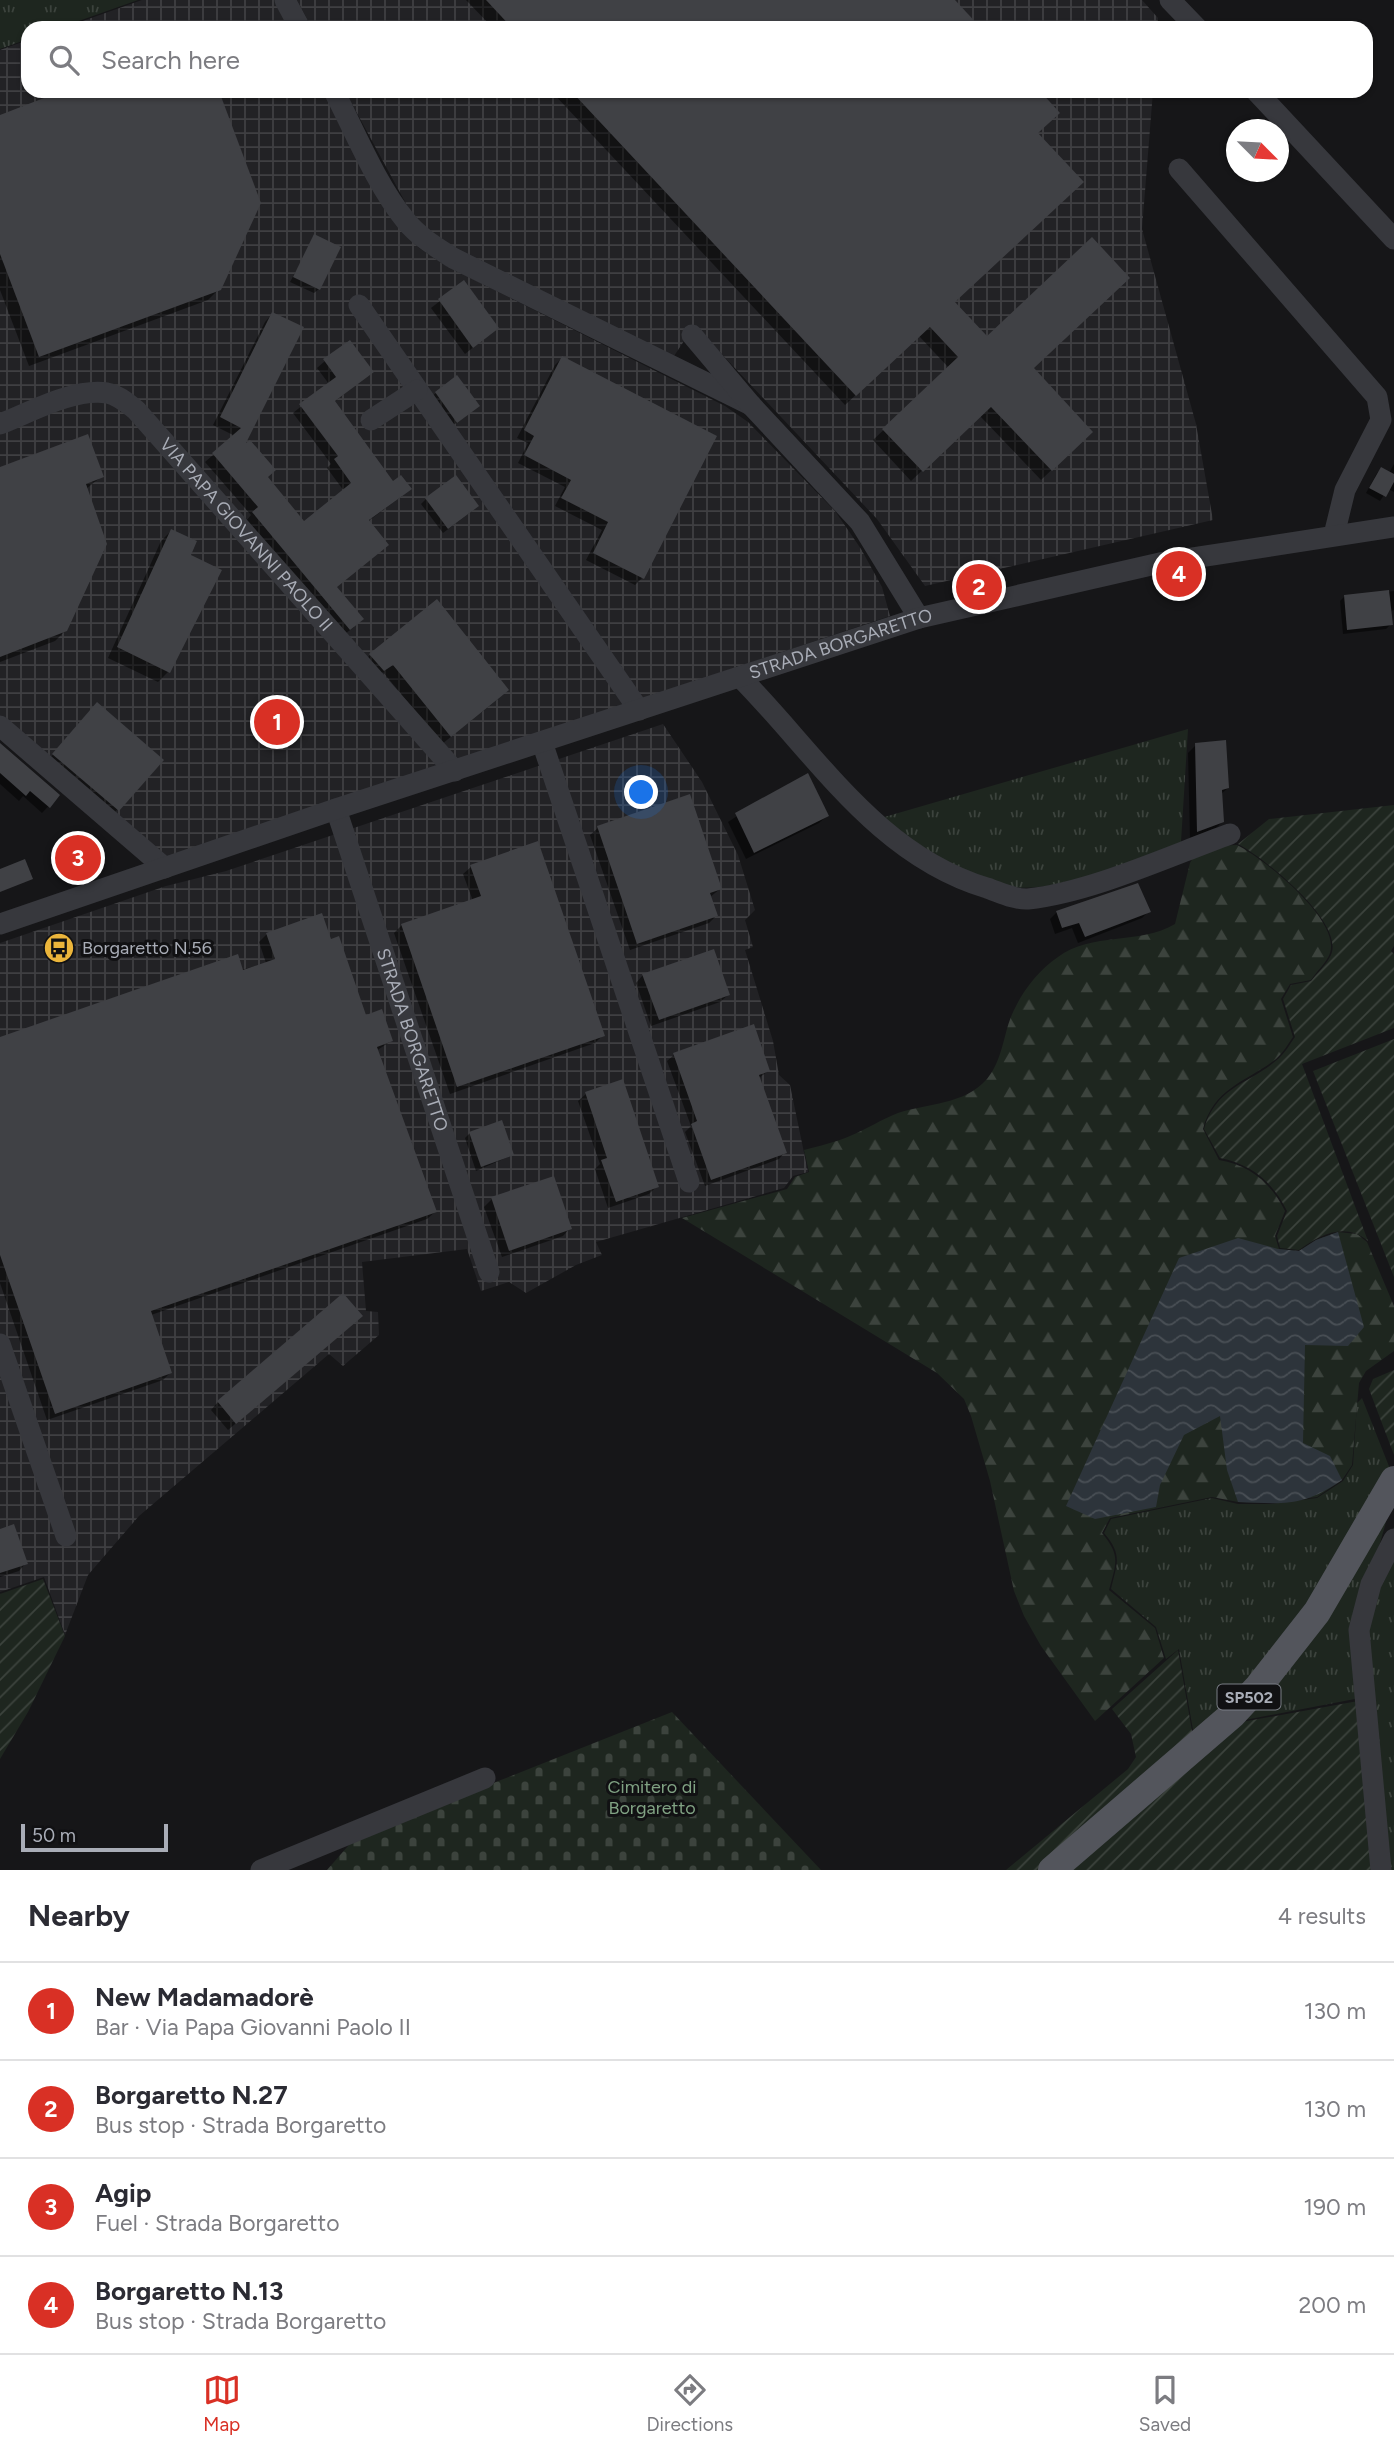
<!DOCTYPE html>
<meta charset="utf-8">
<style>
:root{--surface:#fff;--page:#f2f2f3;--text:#2b2b33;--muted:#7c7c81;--line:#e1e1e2;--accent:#d93025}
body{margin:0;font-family:Figtree,sans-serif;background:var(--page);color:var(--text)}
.compass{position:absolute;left:1226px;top:119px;width:63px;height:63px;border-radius:50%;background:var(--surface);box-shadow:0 2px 5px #0004;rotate:114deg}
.scale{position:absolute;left:21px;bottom:18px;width:147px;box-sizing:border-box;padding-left:7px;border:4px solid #a9adb7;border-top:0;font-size:19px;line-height:24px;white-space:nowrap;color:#a9adb7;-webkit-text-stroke:5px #111113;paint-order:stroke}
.you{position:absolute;left:642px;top:793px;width:24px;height:24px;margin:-18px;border:5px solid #fff;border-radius:50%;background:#1a73e8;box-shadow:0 0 0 10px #1a73e833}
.badge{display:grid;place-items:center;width:46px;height:46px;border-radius:50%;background:var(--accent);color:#fff;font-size:23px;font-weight:700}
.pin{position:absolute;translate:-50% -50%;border:4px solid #fff;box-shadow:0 2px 7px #0006}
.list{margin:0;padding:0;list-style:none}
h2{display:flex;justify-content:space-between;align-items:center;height:91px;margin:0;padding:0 28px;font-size:30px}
h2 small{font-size:23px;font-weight:400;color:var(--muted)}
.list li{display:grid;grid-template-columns:46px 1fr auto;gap:21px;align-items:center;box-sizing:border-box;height:98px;padding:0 28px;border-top:2px solid var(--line)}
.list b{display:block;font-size:26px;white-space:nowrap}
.list p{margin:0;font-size:23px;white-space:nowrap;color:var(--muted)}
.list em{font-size:23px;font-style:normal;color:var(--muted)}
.icon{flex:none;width:38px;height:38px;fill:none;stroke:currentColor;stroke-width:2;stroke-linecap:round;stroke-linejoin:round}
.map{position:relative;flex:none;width:1394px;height:1870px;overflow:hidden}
.search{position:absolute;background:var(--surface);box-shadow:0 2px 5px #0004;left:21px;right:21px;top:21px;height:77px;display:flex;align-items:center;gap:18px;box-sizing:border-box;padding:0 24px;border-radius:21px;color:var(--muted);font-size:26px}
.sheet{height:483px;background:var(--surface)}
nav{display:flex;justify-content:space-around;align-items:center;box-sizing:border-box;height:98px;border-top:2px solid var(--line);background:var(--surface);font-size:19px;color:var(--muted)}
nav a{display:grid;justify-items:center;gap:4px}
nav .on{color:var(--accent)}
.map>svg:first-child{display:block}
.industrial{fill:url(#industrial-grid)}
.grass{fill:url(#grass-tufts)}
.forest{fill:url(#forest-firs)}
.cemetery{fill:url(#cemetery-stones)}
.garden{fill:url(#garden-furrows)}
.water{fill:url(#water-waves)}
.shadow{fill:#0007}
.building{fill:#404145}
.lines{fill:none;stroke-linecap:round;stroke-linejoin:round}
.minor{stroke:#37383d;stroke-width:21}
.major{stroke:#53555c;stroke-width:28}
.labels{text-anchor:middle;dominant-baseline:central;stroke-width:6;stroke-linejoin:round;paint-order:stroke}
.shield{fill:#111113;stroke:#7b7e86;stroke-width:2}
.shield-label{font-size:16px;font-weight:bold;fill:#a9adb7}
.street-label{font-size:18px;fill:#a9adb7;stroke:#111113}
.poi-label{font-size:18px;fill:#a9adb7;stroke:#111113;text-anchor:start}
.park-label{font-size:18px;fill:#80a283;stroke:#111113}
</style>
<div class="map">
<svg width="1394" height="1870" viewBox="0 0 1394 1870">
<defs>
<pattern id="industrial-grid" width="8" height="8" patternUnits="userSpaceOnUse" patternTransform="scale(1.75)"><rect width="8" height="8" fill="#222225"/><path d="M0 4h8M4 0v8" fill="none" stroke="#3f3f42"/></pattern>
<pattern id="grass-tufts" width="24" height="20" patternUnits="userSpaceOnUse" patternTransform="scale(1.75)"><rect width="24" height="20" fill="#1e261f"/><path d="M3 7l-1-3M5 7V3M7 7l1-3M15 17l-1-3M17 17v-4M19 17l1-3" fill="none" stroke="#3c433d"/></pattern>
<pattern id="forest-firs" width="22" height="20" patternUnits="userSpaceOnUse" patternTransform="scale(1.75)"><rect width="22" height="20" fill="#1e261f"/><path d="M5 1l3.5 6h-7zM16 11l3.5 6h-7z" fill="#3c433d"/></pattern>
<pattern id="cemetery-stones" width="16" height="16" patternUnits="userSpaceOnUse" patternTransform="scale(1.75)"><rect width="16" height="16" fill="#1e261f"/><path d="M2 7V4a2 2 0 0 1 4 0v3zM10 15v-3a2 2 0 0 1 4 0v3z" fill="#3c433d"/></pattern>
<pattern id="garden-furrows" width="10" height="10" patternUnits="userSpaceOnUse" patternTransform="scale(1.75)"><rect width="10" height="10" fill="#1e261f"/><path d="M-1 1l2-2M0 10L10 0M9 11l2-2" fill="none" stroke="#3c433d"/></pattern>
<pattern id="water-waves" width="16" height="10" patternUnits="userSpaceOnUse" patternTransform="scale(1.75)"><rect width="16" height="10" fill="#2d343b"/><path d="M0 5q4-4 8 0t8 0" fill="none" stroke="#494f55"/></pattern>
</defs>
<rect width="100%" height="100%" fill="#161618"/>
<!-- industrial -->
<g class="industrial">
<path d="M 142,0 L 277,0 L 291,28 L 63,28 Z"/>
<path d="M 297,0 L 1142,0 L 1158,18 L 1157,28 L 312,28 Z"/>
<path d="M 28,40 L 28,91 L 324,91 L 396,224 L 419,248 L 443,264 L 725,406 L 748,422 L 835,511 L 861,549 L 882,587 L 890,616 L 162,859 L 0,716 L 0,50 Z"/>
<path d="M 345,91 L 1153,91 L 1142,229 L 1196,424 L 1213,520 L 925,586 L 877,519 L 700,331 L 684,341 L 672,359 L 458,251 L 429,230 L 410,211 Z"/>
<path d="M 663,724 L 702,782 L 738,855 L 755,910 L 745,920 L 753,947 L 745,950 L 773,1041 L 779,1075 L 790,1085 L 808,1172 L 793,1176 L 784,1188 L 596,1242 L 602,1255 L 576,1265 L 526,1293 L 509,1282 L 481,1291 L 467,1249 L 362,1262 L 366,1311 L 378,1312 L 379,1335 L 343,1366 L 329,1354 L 139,1516 L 88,1575 L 65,1635 L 44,1577 L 0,1592 L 0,943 L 166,886 L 226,871 Z"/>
</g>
<!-- grass -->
<g class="grass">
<path d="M 0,0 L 138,0 L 59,28 L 28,28 L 28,39 L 0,49 Z"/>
<path d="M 1188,729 L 1181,842 C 1122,868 1028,908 965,876 C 936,861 908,836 881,818 Z"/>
<path d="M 1362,1398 L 1394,1479 L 1394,1494 L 1362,1606 L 1360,1698 L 1193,1730 L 1179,1649 L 1166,1659 L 1156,1627 L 1111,1589 C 1117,1563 1123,1555 1104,1533 L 1111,1519 L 1212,1498 L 1238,1504 L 1271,1504 L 1317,1498 L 1343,1481 L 1353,1465 L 1357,1403 Z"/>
<path d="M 1394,1527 L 1394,1870 L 1387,1870 L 1365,1630 Z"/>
</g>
<!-- forest -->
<path class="forest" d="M 1237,845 C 1263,858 1341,920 1330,953 C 1327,962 1316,972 1311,980 L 1290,984 L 1281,999 L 1293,1037 C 1288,1044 1283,1053 1276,1059 C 1247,1082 1214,1087 1203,1129 L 1219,1160 C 1250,1165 1271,1183 1285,1211 L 1275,1236 L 1279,1249 L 1299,1251 L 1316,1240 L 1338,1232 L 1357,1234 L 1367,1242 L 1394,1306 L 1394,1351 L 1366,1371 L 1359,1383 L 1352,1465 L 1342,1480 L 1317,1497 L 1271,1503 L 1238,1502 L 1212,1497 L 1110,1518 L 1102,1533 C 1121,1556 1116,1563 1109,1590 L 1155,1628 L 1164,1658 L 1095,1721 L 1041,1646 L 1024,1616 L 1014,1591 L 990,1481 L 971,1416 L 964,1399 L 937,1373 L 682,1218 L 787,1189 L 795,1177 L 809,1172 L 804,1150 C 819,1146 836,1142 850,1136 C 867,1129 882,1119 898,1113 C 928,1103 964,1105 987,1079 C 1004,1058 1003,1032 1014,1010 C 1024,989 1039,970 1058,957 C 1091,932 1140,945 1175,924 L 1190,863 L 1199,847 Z"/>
<!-- cemetery -->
<path class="cemetery" d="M 672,1712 L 821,1870 L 327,1870 L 355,1838 Z"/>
<!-- garden -->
<g class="garden">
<path d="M 1394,805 L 1394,946 L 1391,951 L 1394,954 L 1394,1028 L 1302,1064 L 1368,1241 C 1345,1222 1321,1234 1299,1250 L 1280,1248 L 1277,1236 L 1287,1211 C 1273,1182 1251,1164 1220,1158 L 1204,1129 C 1216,1086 1250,1084 1278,1059 C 1285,1053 1290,1044 1295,1037 L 1283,999 L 1291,985 L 1311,981 C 1317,973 1327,964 1331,955 C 1345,922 1263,857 1238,844 L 1269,819 Z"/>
<path d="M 1394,1039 L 1394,1277 L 1313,1071 Z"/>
<path d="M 1394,1370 L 1394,1455 L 1369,1389 L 1373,1379 Z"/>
<path d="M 43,1579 L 65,1636 L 28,1712 L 0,1759 L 0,1594 Z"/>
<path d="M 1178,1650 L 1192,1731 L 1358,1701 L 1375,1870 L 1006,1870 L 1128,1769 L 1136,1757 L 1131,1734 L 1112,1709 Z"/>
</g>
<!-- water -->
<path class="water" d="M 1338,1232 L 1364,1327 L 1348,1346 L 1305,1345 L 1303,1443 L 1330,1456 L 1342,1480 C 1303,1507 1284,1504 1238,1502 L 1227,1470 L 1220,1416 L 1184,1435 L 1160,1485 L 1156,1507 L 1095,1519 L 1066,1506 L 1179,1258 L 1238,1238 L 1278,1249 L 1299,1251 L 1316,1240 Z"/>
<!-- shadow -->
<g class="shadow">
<path d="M 466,0 L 952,0 L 979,28 L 493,28 Z"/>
<path d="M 67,91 L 217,91 L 219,289 L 208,300 L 29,366 L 0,290 L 0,117 Z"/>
<path d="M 551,91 L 1038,91 L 1036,133 L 953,302 L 987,338 L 1091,432 L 1041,480 L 980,416 L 911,481 L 873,440 L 949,368 L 919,336 L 845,405 Z"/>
<path d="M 315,237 L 319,289 L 314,293 L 290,282 Z"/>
<path d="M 463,283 L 497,328 L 465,354 L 431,308 Z"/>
<path d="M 272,314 L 241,449 L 303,524 L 344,491 L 327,468 L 331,464 L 293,413 L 329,384 L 317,368 L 325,361 L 372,372 L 334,402 L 402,496 L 367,522 L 336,587 L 354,627 L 341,637 L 246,521 L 251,515 L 205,462 L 235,436 L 213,425 L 265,322 Z"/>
<path d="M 562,358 L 642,578 L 635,585 L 586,560 L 602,530 L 555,506 L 565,487 L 518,463 L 528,443 L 517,438 L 555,365 Z"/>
<path d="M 436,393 L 473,410 L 451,427 L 431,397 Z"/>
<path d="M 1394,464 L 1394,492 L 1388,489 L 1380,501 L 1366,493 L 1377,473 L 1381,469 L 1389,473 Z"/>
<path d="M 0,469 L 102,476 L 86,489 L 66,630 L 55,641 L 0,662 Z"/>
<path d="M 426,499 L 472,511 L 443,533 L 421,504 Z"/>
<path d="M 171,531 L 188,556 L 168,672 L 158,682 L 108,658 L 161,541 Z"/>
<path d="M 1394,591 L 1394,610 L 1389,611 L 1391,624 L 1386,629 L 1343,634 L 1340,601 L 1344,597 Z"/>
<path d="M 370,655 L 498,699 L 442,744 L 383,672 L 375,679 L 362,664 Z"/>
<path d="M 87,715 L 161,760 L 108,820 L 44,765 Z"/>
<path d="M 0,744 L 58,796 L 42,813 L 23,796 L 19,801 L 0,784 Z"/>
<path d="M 1196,745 L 1228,788 L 1221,794 L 1223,821 L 1215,829 L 1190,838 L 1188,753 Z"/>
<path d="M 807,775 L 827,816 L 819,823 L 746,859 L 728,822 L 772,793 Z"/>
<path d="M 598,828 L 720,889 L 710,897 L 716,916 L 709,923 L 630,950 L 590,835 Z"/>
<path d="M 471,867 L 603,1035 L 595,1043 L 450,1094 L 394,933 L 402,925 L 473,901 L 463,874 Z"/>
<path d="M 1057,912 L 1148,912 L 1142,918 L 1078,943 L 1072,928 L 1055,934 L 1050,919 Z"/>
<path d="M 267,934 L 330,941 L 365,1017 L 391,1041 L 376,1051 L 435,1212 L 427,1219 L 151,1315 L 170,1373 L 163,1380 L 47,1420 L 0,1283 L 0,1039 L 266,963 L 259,942 Z"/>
<path d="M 643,975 L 728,995 L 720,1002 L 651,1026 L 636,983 Z"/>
<path d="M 674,1055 L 768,1071 L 759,1078 L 785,1152 L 779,1159 L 705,1186 L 685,1132 L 691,1126 L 667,1061 Z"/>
<path d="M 586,1094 L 657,1186 L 649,1194 L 608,1208 L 595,1169 L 600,1164 L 578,1101 Z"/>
<path d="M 470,1133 L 512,1155 L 476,1171 L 465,1138 Z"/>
<path d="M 553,1178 L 570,1228 L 563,1236 L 502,1257 L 484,1207 L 492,1199 Z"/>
<path d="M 353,1323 L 228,1430 L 211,1410 L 218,1402 Z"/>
<path d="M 0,1531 L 26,1563 L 19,1571 L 0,1577 Z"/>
</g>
<!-- building -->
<g class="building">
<path d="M 486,0 L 955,0 L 981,28 L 512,28 Z"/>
<path d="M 62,91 L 219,91 L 261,203 L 221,290 L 39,357 L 0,254 L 0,115 Z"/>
<path d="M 571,91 L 1040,91 L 1060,113 L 1038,133 L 1084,182 L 955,302 L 987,336 L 1092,237 L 1130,278 L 1034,368 L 1093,432 L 1052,471 L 991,407 L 923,472 L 882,429 L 958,357 L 930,327 L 856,396 Z"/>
<path d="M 314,234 L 341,247 L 320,290 L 293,277 Z"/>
<path d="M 464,280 L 499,328 L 473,348 L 438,299 Z"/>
<path d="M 272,312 L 304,327 L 246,443 L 250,440 L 276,470 L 268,477 L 304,521 L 351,483 L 334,459 L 338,456 L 299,404 L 336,377 L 323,359 L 350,340 L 374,372 L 335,401 L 393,481 L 401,475 L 412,489 L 369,520 L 389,545 L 337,587 L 364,619 L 350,630 L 252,512 L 258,507 L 212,453 L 241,428 L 220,417 Z"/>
<path d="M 562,356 L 717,436 L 644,579 L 593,553 L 608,522 L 561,498 L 571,480 L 524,455 L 534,436 L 524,430 Z"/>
<path d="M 457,375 L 480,406 L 457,423 L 435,392 Z"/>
<path d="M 88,434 L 104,477 L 86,484 L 107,544 L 67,631 L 0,657 L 0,467 Z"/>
<path d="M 1381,467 L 1394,474 L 1394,482 L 1386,497 L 1369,488 Z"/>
<path d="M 456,475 L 479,506 L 448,529 L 425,498 Z"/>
<path d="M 171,529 L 197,541 L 191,555 L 222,570 L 170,673 L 117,647 Z"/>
<path d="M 1389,590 L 1393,625 L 1347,630 L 1344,595 Z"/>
<path d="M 437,599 L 509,690 L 451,737 L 393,665 L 384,671 L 369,654 Z"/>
<path d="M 97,702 L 164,760 L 119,811 L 52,754 Z"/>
<path d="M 1226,740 L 1229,788 L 1222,790 L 1224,822 L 1197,832 L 1195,743 Z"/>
<path d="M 0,743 L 60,795 L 50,808 L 30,791 L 26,796 L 0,773 Z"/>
<path d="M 808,773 L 829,816 L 754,853 L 735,813 Z"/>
<path d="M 690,794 L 722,889 L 710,893 L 718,916 L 637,944 L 597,826 Z"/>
<path d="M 538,841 L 605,1036 L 457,1087 L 401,924 L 481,896 L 470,865 Z"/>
<path d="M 25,859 L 33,879 L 0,892 L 0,869 Z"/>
<path d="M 1138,883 L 1151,912 L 1085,937 L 1079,923 L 1062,928 L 1056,911 Z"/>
<path d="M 322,913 L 331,939 L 339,936 L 366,1015 L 382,1009 L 393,1041 L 377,1047 L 437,1212 L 151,1311 L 172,1373 L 55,1414 L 0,1255 L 0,1037 L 238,954 L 243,970 L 275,959 L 266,933 Z"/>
<path d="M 714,949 L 730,995 L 659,1020 L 642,974 Z"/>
<path d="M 754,1024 L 770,1071 L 759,1075 L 787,1153 L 711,1180 L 691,1124 L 697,1121 L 673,1053 Z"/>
<path d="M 623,1079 L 659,1187 L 616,1202 L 601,1160 L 607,1158 L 585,1092 Z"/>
<path d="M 502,1120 L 514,1155 L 481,1167 L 469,1132 Z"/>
<path d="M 554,1176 L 572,1229 L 509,1251 L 491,1197 Z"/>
<path d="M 343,1293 L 363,1316 L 236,1424 L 217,1401 Z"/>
<path d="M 14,1524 L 28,1564 L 0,1573 L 0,1529 Z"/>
</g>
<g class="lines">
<!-- minor -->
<g class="minor">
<path d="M 285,0 L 300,28"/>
<path d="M 1170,0 L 1197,28"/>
<path d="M 334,91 C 355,132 377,186 406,221 C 419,237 436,247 453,258 L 751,405"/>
<path d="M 1256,91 L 1394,239"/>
<path d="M 1179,169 L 1377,397 L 1381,420 L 1345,490 L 1334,535"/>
<path d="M 359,305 L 639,710"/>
<path d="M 692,335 L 751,405 L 860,522 L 919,618"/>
<path d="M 371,420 L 417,390"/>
<path id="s1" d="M 0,424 C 31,412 73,388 107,393 C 118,395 127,403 136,410 L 455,771"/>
<path d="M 740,677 C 817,755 877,855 987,888 C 999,892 1015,900 1028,899 C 1092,892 1169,856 1230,834"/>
<path d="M 0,726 L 165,868"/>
<path d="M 542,742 L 689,1182"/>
<path id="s2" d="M 336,809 L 489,1272"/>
<path id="s3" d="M 0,924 L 336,809 L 919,618 L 1160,563 L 1394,527"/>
<path d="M 0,1344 L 66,1536"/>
<path d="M 261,1870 L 485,1778"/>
<path d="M 1381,1870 L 1359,1630 L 1371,1584 L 1394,1539"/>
</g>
<!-- major -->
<path class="major" d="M 1052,1870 L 1232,1715 L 1259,1686 L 1317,1612 L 1394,1480"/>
</g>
<!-- icons -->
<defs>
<g id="bus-disc" transform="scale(1.575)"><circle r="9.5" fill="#ebb53b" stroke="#111113"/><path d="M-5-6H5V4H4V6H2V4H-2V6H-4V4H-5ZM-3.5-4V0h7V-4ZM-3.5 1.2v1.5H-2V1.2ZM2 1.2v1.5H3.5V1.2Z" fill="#111"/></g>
</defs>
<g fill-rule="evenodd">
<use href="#bus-disc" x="59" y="948"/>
</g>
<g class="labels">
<!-- shield labels -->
<rect class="shield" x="1217.5" y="1684.5" width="63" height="25" rx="5"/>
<g class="shield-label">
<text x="1249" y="1697">SP502</text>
</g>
<!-- street labels -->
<g class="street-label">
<text stroke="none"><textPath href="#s1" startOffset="313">VIA PAPA GIOVANNI PAOLO II</textPath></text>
<text stroke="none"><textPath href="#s3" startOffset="886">STRADA BORGARETTO</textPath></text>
<text stroke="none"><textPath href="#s2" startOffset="243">STRADA BORGARETTO</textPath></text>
</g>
<!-- poi labels -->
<g class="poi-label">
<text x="82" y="948">Borgaretto N.56</text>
</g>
<!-- park labels -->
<g class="park-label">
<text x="652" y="1787">Cimitero di<tspan x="652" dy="21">Borgaretto</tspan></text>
</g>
</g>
</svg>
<svg class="compass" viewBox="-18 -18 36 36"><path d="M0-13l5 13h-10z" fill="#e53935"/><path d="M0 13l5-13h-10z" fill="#7c7c81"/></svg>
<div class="scale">50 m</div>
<div class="you"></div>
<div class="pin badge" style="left:277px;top:722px">1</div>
<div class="pin badge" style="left:979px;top:587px">2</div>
<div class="pin badge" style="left:78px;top:858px">3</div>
<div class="pin badge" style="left:1179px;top:574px">4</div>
<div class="search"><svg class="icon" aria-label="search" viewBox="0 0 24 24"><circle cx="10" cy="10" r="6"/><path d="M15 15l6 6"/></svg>Search here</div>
</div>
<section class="sheet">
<h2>Nearby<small>4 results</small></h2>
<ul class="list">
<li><span class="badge">1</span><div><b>New Madamadorè</b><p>Bar · Via Papa Giovanni Paolo II</p></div><em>130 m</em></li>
<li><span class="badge">2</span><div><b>Borgaretto N.27</b><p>Bus stop · Strada Borgaretto</p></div><em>130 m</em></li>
<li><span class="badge">3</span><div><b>Agip</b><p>Fuel · Strada Borgaretto</p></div><em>190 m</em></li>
<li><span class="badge">4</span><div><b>Borgaretto N.13</b><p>Bus stop · Strada Borgaretto</p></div><em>200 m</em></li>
</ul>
</section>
<nav>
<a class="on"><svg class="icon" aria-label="map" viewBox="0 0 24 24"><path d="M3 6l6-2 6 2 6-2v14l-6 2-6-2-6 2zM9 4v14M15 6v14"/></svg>Map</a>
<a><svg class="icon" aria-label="directions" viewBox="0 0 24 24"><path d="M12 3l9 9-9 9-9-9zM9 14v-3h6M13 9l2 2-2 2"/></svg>Directions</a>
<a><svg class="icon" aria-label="saved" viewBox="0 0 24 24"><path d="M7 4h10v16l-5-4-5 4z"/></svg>Saved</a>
</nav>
